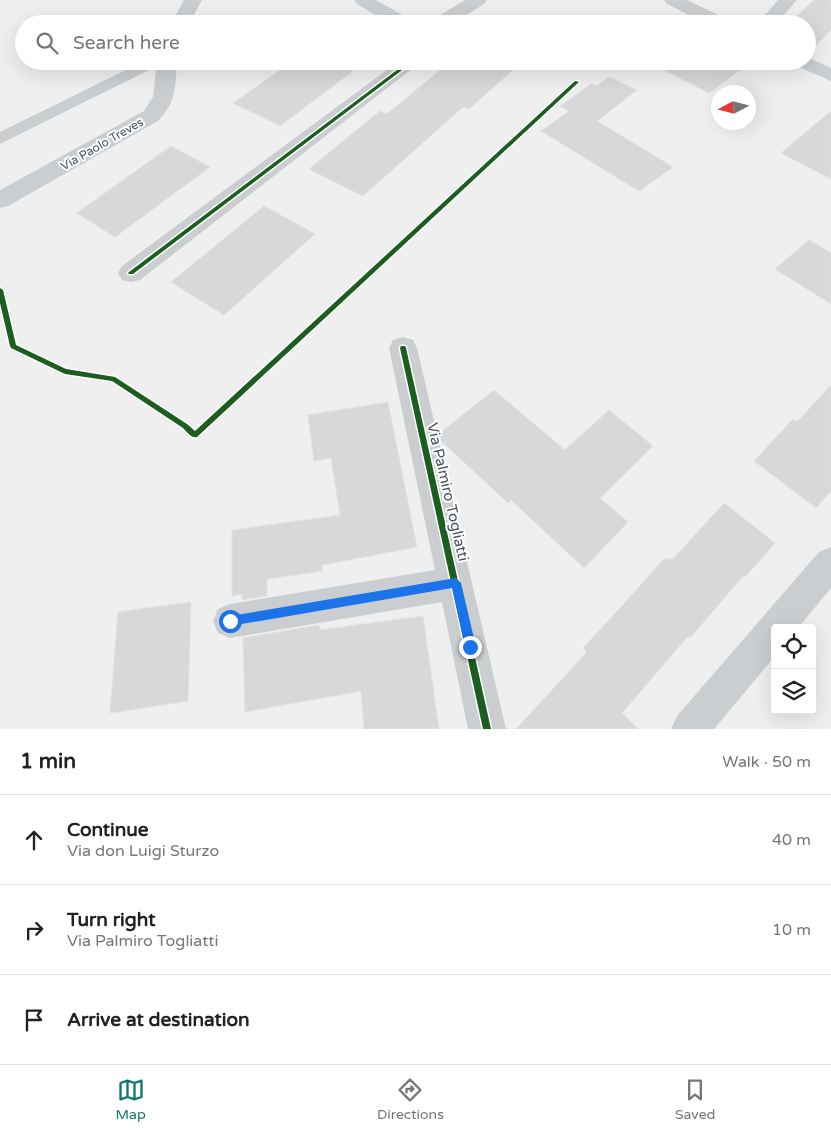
<!DOCTYPE html>
<meta charset="utf-8">
<style>
:root{--surface:#fff;--page:#f2f2f2;--text:#222;--muted:#767676;--line:#e0e0e0;--accent:#0f766e}
body{margin:0;font-family:"Varela Round",sans-serif;background:var(--page);color:var(--text)}
.controls{position:absolute;right:15px;bottom:15px;display:grid;overflow:hidden;border-radius:5px;box-shadow:0 5px 20px #0002}
.controls button{width:45px;height:45px;display:grid;place-items:center;padding:0;border:0;border-bottom:1px solid var(--line);background:var(--surface);color:var(--text);font:25px sans-serif}
.compass{position:absolute;left:711px;top:85px;width:45px;height:45px;border-radius:50%;background:var(--surface);box-shadow:0 5px 20px #0002;rotate:263deg}
.stop{position:absolute;width:15px;height:15px;margin:-11px;border:4px solid #1a73e8;border-radius:50%;background:#fff}
.stop.end{background:#1a73e8;border-color:#fff;box-shadow:0 1px 5px #0008}
.list{margin:0;padding:0;list-style:none}
h2{display:flex;justify-content:space-between;align-items:center;height:65px;margin:0;padding:0 20px;font-size:21px}
h2 small{font-size:16px;font-weight:400;color:var(--muted)}
.list li{display:grid;grid-template-columns:32px 1fr auto;gap:15px;align-items:center;box-sizing:border-box;height:90px;padding:0 20px;border-top:1px solid var(--line)}
.list b{display:block;font-size:19px;white-space:nowrap}
.list p{margin:0;font-size:16px;white-space:nowrap;color:var(--muted)}
.list em{font-size:16px;font-style:normal;color:var(--muted)}
.icon{flex:none;width:28px;height:28px;fill:none;stroke:currentColor;stroke-width:2;stroke-linecap:round;stroke-linejoin:round}
.map{position:relative;flex:none;width:831px;height:729px;overflow:hidden}
.search{position:absolute;background:var(--surface);box-shadow:0 5px 20px #0002;left:15px;right:15px;top:15px;height:55px;display:flex;align-items:center;gap:12px;box-sizing:border-box;padding:0 18px;border-radius:28px;color:var(--muted);font-size:19px}
.sheet{height:335px;background:var(--surface)}
nav{display:flex;justify-content:space-around;align-items:center;box-sizing:border-box;height:70px;border-top:1px solid var(--line);background:var(--surface);font-size:14px;color:var(--muted)}
nav a{display:grid;justify-items:center;gap:2px}
nav .on{color:var(--accent)}
.map>svg:first-child{display:block}
.building{fill:#d7d8d9;stroke:#e1e1e2}
.lines{fill:none;stroke-linecap:round;stroke-linejoin:round}
.service{fill:#cbced0;fill-rule:evenodd}
.minor{fill:#cbced0;fill-rule:evenodd}
.cycleway-casing{stroke:#fff;stroke-width:3}
.cycleway{fill:#1b5e20;fill-rule:evenodd}
.route{fill:#1a73e8}
.labels{text-anchor:middle;dominant-baseline:central;stroke-width:4;stroke-linejoin:round;paint-order:stroke}
.far-street-label{font-size:12px;fill:#45545d;stroke:#fff}
.street-label{font-size:15px;fill:#45545d;stroke:#fff}
</style>
<div class="map">
<svg width="831" height="729" viewBox="0 0 831 729">
<rect width="100%" height="100%" fill="#f0efef"/>
<!-- building -->
<g class="building">
<path d="M 814,0 L 831,0 L 831,30 L 810,52 L 807,51 L 807,24 L 789,24 Z"/>
<path d="M 293,61 L 332,61 L 353,71 L 280,126 L 233,103 Z"/>
<path d="M 451,61 L 523,61 L 469,109 L 463,107 L 363,196 L 309,169 L 380,111 L 387,114 Z"/>
<path d="M 646,61 L 752,61 L 709,93 Z"/>
<path d="M 609,77 L 637,90 L 597,121 L 673,167 L 639,191 L 541,131 L 569,111 L 560,106 L 591,84 L 596,86 Z"/>
<path d="M 831,111 L 831,179 L 781,153 Z"/>
<path d="M 171,146 L 210,167 L 115,237 L 77,213 Z"/>
<path d="M 264,206 L 315,234 L 224,315 L 171,282 Z"/>
<path d="M 809,240 L 831,253 L 831,304 L 775,269 Z"/>
<path d="M 831,385 L 831,491 L 816,508 L 754,461 L 793,419 L 797,422 Z"/>
<path d="M 494,390 L 565,450 L 609,410 L 653,446 L 600,498 L 628,522 L 584,568 L 511,500 L 508,503 L 440,440 L 439,434 Z"/>
<path d="M 388,402 L 417,547 L 322,565 L 322,571 L 267,579 L 267,596 L 242,600 L 242,594 L 232,596 L 232,530 L 340,515 L 331,458 L 314,461 L 308,415 Z"/>
<path d="M 724,503 L 775,543 L 745,577 L 743,576 L 690,638 L 688,636 L 622,713 L 638,729 L 516,729 L 587,652 L 583,648 L 621,607 L 664,559 L 673,559 Z"/>
<path d="M 191,602 L 188,701 L 110,713 L 118,612 Z"/>
<path d="M 423,616 L 439,729 L 364,729 L 361,691 L 245,712 L 243,638 L 319,625 L 320,630 Z"/>
</g>
<g class="lines">
<!-- service -->
<path class="service" d="M 144,61 L 163,61 L 161,64 L 0,144 L 0,132 Z"/>
<!-- minor -->
<g class="minor">
<path d="M 184,0 L 202,0 L 189,24 L 171,24 Z"/>
<path d="M 354,0 L 376,0 L 411,20 L 413,24 L 390,24 L 357,4 Z"/>
<path d="M 465,0 L 487,0 L 484,4 L 452,24 L 430,24 L 432,20 Z"/>
<path d="M 664,0 L 687,0 L 729,20 L 731,24 L 707,24 L 667,4 Z"/>
<path d="M 778,0 L 797,0 L 776,24 L 757,24 Z"/>
<path d="M 807,57 L 831,68 L 831,81 L 794,65 L 791,61 L 807,61 Z"/>
<path d="M 157,61 L 177,61 C 175,87 177,101 158,121 L 8,206 L 0,208 L 0,190 L 144,111 L 153,97 Z"/>
<path d="M 399,61 L 422,61 L 140,280 L 131,282 L 122,280 L 118,273 L 122,266 Z"/>
<path d="M 403,337 L 413,340 L 417,348 L 506,729 L 468,729 L 442,602 L 230,638 L 218,633 L 213,621 L 218,609 L 230,604 L 435,570 L 389,348 L 393,340 Z"/>
<path d="M 831,547 L 831,588 L 798,628 L 775,628 L 775,656 L 714,729 L 671,729 L 677,716 L 819,552 Z"/>
</g>
<!-- cycleway casing -->
<g class="cycleway-casing">
<g id="cycleway">
<path d="M 409,61 L 414,61 L 133,274 L 129,274 L 128,273 L 129,272 Z"/>
<path d="M 575,81 L 579,82 L 197,437 C 192,439 187,432 183,428 L 112,381 L 65,374 L 11,348 L 10,346 L 0,303 L 0,288 L 3,290 L 16,345 L 66,369 L 115,377 L 187,424 L 195,431 Z"/>
<path d="M 401,346 L 405,346 L 406,348 L 491,729 L 483,729 L 400,348 Z"/>
</g>
</g>
<!-- cycleway -->
<use href="#cycleway" class="cycleway"/>
</g>
<!-- route -->
<path class="route" d="M 456,578 L 461,583 L 476,647 L 474,651 L 470,652 L 467,651 L 465,647 L 452,588 L 230,626 L 225,621 L 230,616 Z"/>
<g class="labels">
<!-- far-street labels -->
<g class="far-street-label">
<text transform="translate(102 144) rotate(-30)">Via Paolo Treves</text>
</g>
<!-- street labels -->
<g class="street-label">
<text transform="translate(448 492) rotate(77)">Via Palmiro Togliatti</text>
</g>
</g>
</svg>
<div class="controls">
<button><svg class="icon" aria-label="locate" viewBox="0 0 24 24"><circle cx="12" cy="12" r="6"/><path d="M12 2v4M12 18v4M2 12h4M18 12h4"/></svg></button>
<button><svg class="icon" aria-label="layers" viewBox="0 0 24 24"><path d="M12 4l9 5-9 5-9-5zM3 14l9 5 9-5"/></svg></button>
</div>
<svg class="compass" viewBox="-18 -18 36 36"><path d="M0-13l5 13h-10z" fill="#e53935"/><path d="M0 13l5-13h-10z" fill="#767676"/></svg>
<div class="stop" style="left:230px;top:621px"></div>
<div class="stop end" style="left:470px;top:647px"></div>
<div class="search"><svg class="icon" aria-label="search" viewBox="0 0 24 24"><circle cx="10" cy="10" r="6"/><path d="M15 15l6 6"/></svg>Search here</div>
</div>
<section class="sheet">
<h2>1 min<small>Walk · 50 m</small></h2>
<ul class="list">
<li><svg class="icon" aria-label="ahead" viewBox="0 0 24 24"><path d="M12 20V5M6 11l6-6 6 6"/></svg><div><b>Continue</b><p>Via don Luigi Sturzo</p></div><em>40 m</em></li>
<li><svg class="icon" aria-label="right" viewBox="0 0 24 24"><path d="M7 20v-9h11M14 6l5 5-5 5"/></svg><div><b>Turn right</b><p>Via Palmiro Togliatti</p></div><em>10 m</em></li>
<li><svg class="icon" aria-label="arrive" viewBox="0 0 24 24"><path d="M6 21V4h12l-3 4 3 4H6"/></svg><div><b>Arrive at destination</b></div></li>
</ul>
</section>
<nav>
<a class="on"><svg class="icon" aria-label="map" viewBox="0 0 24 24"><path d="M3 6l6-2 6 2 6-2v14l-6 2-6-2-6 2zM9 4v14M15 6v14"/></svg>Map</a>
<a><svg class="icon" aria-label="directions" viewBox="0 0 24 24"><path d="M12 3l9 9-9 9-9-9zM9 14v-3h6M13 9l2 2-2 2"/></svg>Directions</a>
<a><svg class="icon" aria-label="saved" viewBox="0 0 24 24"><path d="M7 4h10v16l-5-4-5 4z"/></svg>Saved</a>
</nav>
